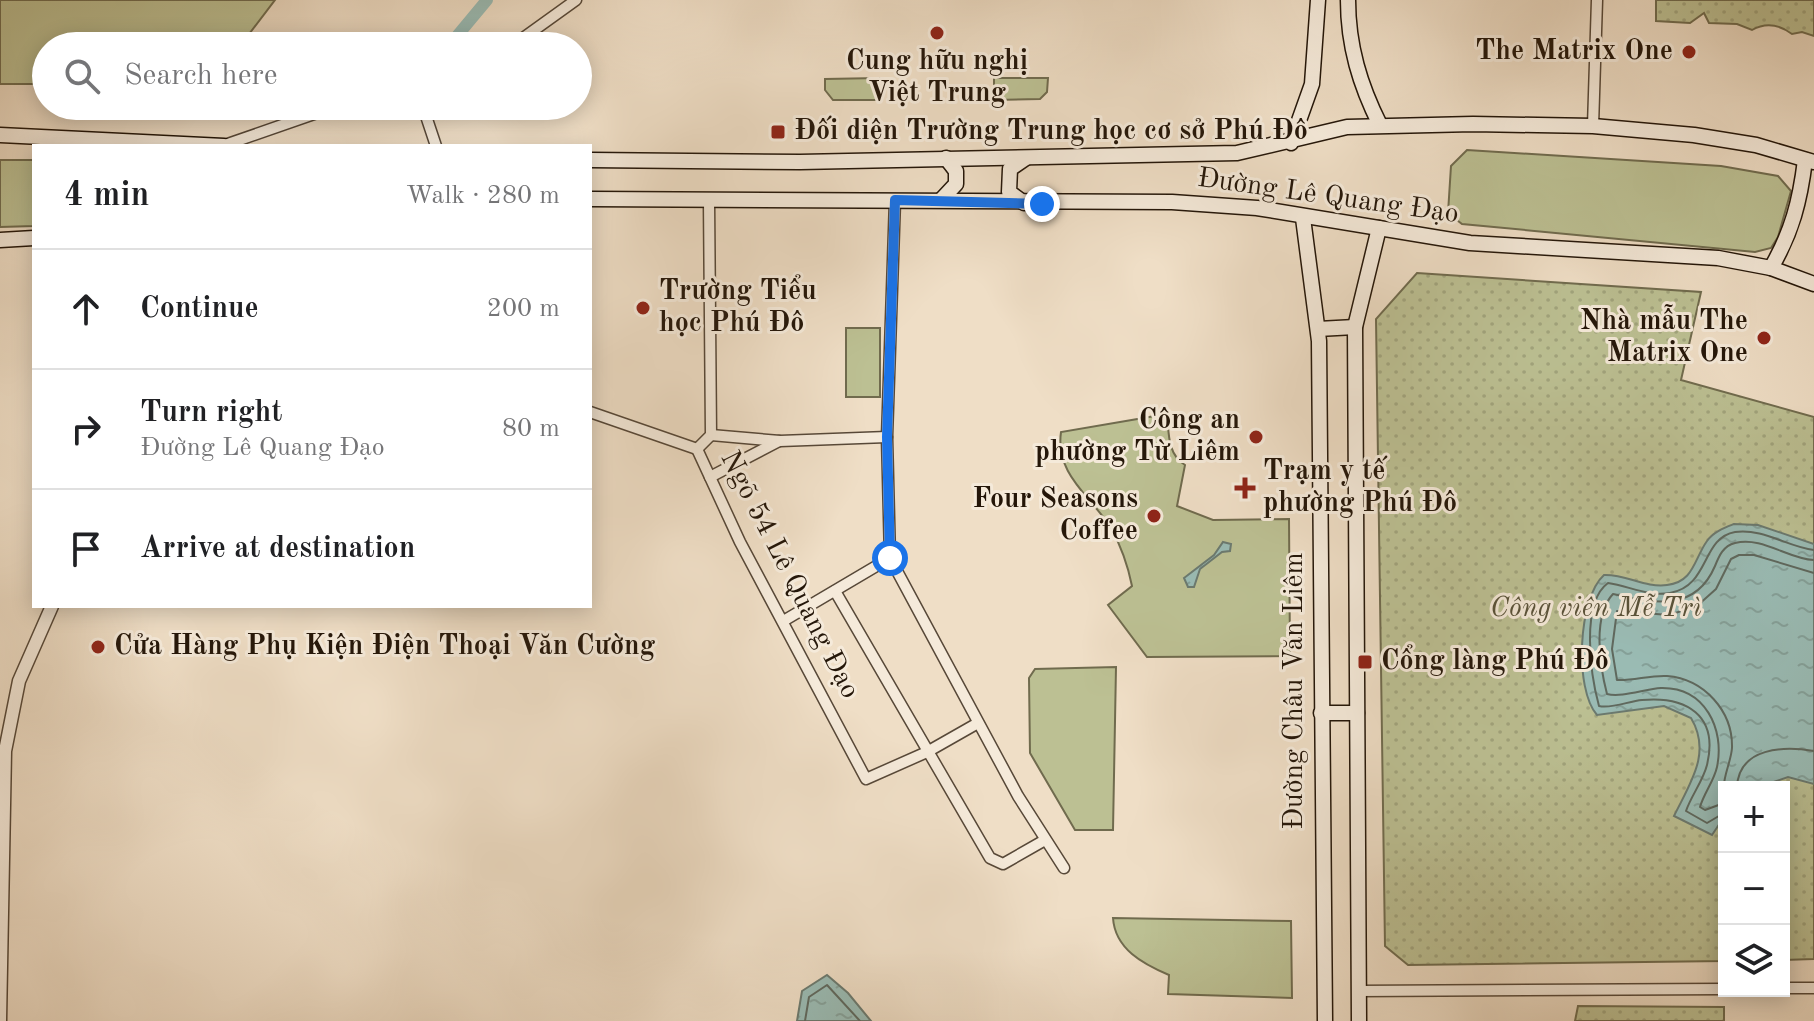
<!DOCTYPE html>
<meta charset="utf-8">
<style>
:root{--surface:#fff;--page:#f2f2f2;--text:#202124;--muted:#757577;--line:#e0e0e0}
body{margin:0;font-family:"Old Standard TT",serif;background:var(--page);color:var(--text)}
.controls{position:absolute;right:24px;bottom:24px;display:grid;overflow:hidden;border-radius:0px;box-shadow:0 4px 20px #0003}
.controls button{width:72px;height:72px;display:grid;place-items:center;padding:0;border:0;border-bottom:2px solid var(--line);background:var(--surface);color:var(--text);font:40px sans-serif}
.stop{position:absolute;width:24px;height:24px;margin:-18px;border:6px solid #1a73e8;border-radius:50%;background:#fff}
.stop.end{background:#1a73e8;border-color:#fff;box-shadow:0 2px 8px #0008}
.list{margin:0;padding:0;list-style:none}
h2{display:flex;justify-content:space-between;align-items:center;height:104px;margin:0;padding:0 32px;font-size:34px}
h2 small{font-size:26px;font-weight:400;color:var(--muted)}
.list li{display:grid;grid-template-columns:52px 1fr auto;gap:24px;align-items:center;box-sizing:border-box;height:120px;padding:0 32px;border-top:2px solid var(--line)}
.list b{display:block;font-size:30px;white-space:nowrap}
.list p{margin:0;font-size:26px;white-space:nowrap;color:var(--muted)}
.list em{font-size:26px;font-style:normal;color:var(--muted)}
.icon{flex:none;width:44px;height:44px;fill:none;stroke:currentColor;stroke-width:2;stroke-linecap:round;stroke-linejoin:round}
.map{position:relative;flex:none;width:1814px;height:1021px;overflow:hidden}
.search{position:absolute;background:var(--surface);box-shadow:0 4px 20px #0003;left:32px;top:32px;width:560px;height:88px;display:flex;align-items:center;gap:20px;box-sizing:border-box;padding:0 28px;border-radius:44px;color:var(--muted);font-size:30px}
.panel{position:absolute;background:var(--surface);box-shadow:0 4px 20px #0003;left:32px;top:144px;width:560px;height:464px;border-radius:0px}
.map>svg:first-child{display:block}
.green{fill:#bcc093;stroke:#706b4e;stroke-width:2}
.park{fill:url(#park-dots);stroke:#706b4e;stroke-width:2}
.water{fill:url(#water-ripples);stroke:#6b7a70;stroke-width:2}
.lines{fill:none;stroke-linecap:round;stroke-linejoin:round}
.shore{stroke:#5f695f;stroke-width:2}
.canal{stroke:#9abcb5;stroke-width:12}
.minor-casing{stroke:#574838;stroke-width:13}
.tertiary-casing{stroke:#574838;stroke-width:15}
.secondary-casing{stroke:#241609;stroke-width:17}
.minor{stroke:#f5eada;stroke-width:10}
.tertiary{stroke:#f5eada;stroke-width:12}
.secondary{stroke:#f5eada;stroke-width:14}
.route{stroke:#1a73e8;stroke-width:10}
.poi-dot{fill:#8f2418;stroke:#f5eada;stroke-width:3}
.labels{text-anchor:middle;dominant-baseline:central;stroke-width:6;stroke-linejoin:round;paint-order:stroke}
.poi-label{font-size:28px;font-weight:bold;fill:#241609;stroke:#f5eada;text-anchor:start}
.street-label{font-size:28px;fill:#241609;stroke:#f5eada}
.park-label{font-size:28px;font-style:italic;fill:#595239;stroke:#f5eada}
</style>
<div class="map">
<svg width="1814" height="1021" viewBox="0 0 1814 1021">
<defs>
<pattern id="park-dots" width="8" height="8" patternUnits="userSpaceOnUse" patternTransform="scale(2)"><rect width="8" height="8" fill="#bcc093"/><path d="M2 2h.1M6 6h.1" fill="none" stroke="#a1a47d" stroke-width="1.8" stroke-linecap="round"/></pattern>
<pattern id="water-ripples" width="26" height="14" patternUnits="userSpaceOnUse" patternTransform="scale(2)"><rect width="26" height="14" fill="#9abcb5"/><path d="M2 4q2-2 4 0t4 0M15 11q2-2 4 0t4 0" fill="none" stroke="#85a19a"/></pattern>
</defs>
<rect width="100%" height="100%" fill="#efdec6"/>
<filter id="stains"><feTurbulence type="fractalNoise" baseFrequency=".0025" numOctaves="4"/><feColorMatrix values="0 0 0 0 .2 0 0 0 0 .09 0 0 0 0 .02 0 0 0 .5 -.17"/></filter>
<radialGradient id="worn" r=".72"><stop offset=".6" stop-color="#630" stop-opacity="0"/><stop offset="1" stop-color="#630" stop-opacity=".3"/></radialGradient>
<!-- green -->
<g class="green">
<path d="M 0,0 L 275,0 L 240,46 L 46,46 L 46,84 L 0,84 Z"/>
<path d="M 879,78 L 878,100 L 833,100 L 825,90 L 825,79 Z"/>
<path d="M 994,78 L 1048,78 L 1047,92 L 1040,99 L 994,100 Z"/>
<path d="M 1467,150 L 1721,166 L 1778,176 L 1791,191 L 1778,237 L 1771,248 L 1755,252 L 1462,224 L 1448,213 L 1451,166 Z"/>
<path d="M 0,160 L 34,160 L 34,226 L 0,227 Z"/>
<rect x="846" y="328" width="34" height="69"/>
<path d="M 1167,414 C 1169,433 1167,454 1185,465 L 1177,506 L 1213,520 L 1289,519 L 1290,656 L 1147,657 L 1108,605 L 1132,586 C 1128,566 1121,546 1111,528 C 1091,496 1055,475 1061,432 Z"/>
<path d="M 1116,667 L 1113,830 L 1075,830 L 1030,753 L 1029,678 L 1035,669 Z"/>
<path d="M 1113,918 L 1291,921 L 1292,998 L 1168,994 L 1169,975 C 1143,964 1115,949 1113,918 Z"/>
</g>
<!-- park -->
<g class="park">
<path d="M 1656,0 L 1814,0 L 1814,36 L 1802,32 L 1792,34 C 1780,25 1766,22 1752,30 L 1737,24 L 1709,23 L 1704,13 L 1690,23 L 1656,21 Z"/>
<path d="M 1417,273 L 1701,292 L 1681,380 L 1814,417 L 1814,959 L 1784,960 L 1784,787 L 1724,787 L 1724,961 L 1408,965 L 1385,946 L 1376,319 Z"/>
<path d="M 1578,1006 L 1724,1007 L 1724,1021 L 1575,1021 Z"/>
</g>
<!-- water -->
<g class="water">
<path d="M 1734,524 L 1758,525 L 1814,544 L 1814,784 L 1788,777 L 1759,787 L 1724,787 L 1724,817 L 1712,835 L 1674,816 C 1690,783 1712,753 1691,718 L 1664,706 L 1597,715 C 1574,689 1578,598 1604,575 C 1626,574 1645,588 1667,585 C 1694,582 1694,559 1707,541 C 1713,532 1724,528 1734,524 Z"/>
<path d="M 1223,542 L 1231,544 L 1230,551 L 1222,552 L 1200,569 L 1194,587 L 1188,587 L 1184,578 L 1214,555 Z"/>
<path d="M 827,975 L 848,993 L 871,1021 L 797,1021 L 802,991 Z"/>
</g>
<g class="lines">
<!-- shore -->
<g class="shore">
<path d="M 1737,787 C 1739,747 1784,746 1814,751"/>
<path d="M 1724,790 C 1722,779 1731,762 1732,748 C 1733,711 1704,679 1667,676 C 1650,675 1633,681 1617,680 L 1612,649 L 1617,611 L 1669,615 L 1697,606 L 1716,589 L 1731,559 L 1739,555 L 1754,555 L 1814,573"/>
<path d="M 1724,803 L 1705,810 L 1700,807 C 1704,793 1714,781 1717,767 C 1725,729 1705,687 1661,688 C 1645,689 1621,698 1607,694 C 1600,667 1592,616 1613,594 C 1653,603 1695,613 1715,566 C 1719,556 1723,546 1735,543 C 1762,536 1788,559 1814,560"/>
<path d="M 1724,813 L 1707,823 L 1686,811 C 1691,796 1703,781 1707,765 C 1719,715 1686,696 1642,700 C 1629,701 1612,709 1599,706 C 1591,677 1580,603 1608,583 C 1629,586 1649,597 1670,593 C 1710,586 1701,538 1735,532 C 1763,528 1788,547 1814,550"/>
<path d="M 805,1021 L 809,997 L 827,985 L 860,1021"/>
</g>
<!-- canal -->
<path class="canal" d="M 457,36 L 487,0"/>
<!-- minor casing -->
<g class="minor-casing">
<g id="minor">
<path d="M 512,46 L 576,0"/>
<path d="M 386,106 L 425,113"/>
<path d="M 425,113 L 436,146"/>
<path d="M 1593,126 L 1597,0"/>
<path d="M 222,146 L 337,106"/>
<path d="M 895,200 L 887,437 L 890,558 L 1018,796 L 1064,868"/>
<path d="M 590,412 L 697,449"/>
<path d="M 711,435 L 780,441 L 887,437"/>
<path d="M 697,449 L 740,542 L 866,779 L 927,752 L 978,723"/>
<path d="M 697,449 L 711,435 L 709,201"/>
<path d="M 710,477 L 779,441"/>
<path d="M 835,591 L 990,858 L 1003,864 L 1045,840"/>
<path d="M 785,620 L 890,558"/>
<path d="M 1784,988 L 1814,988"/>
<path d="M 1358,991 L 1724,989"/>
</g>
</g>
<!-- tertiary casing -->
<g class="tertiary-casing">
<path id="tertiary" d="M 0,1021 L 5,751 L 19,681 L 52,606"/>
</g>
<!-- secondary casing -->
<g class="secondary-casing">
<g id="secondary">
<path d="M 1348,0 C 1348,46 1360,85 1380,125"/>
<path d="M 0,135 L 224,146"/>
<path d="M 1291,143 L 1312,84 L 1318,0"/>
<path d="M 590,160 L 800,162 L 1237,153 L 1347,127 L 1473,124 L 1593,126 L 1694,135 L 1756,145 L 1814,162"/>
<path d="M 590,199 L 1172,202 L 1257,208 L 1470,243 L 1718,258 L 1771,268 L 1814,284"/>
<path d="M 941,200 L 956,184 L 956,171 L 946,158"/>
<path d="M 1024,203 L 1009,192 L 1010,169 L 1026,158"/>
<path d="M 1303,218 L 1319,341 L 1325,1021"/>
<path d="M 0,240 L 34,238"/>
<path d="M 1771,268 C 1792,232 1800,201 1805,160"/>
<path d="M 1318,329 L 1355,327"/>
<path d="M 1321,713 L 1357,713"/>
<path d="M 1359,1021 L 1355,327 L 1379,228"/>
</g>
</g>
<!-- minor -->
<use href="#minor" class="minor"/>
<!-- tertiary -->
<use href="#tertiary" class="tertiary"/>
<!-- secondary -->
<use href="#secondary" class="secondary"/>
</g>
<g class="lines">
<!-- route -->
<path class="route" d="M 890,558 L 887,437 L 895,200 L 1042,204"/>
</g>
<!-- markers -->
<g class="poi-dot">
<circle cx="937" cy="33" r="8"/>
<circle cx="1689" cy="52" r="8"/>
<rect x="770" y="124" width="16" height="16" rx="4"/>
<circle cx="643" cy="308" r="8"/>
<circle cx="1764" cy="338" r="8"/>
<circle cx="1256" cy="437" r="8"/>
<path d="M1241 476h8v8h8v8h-8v8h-8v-8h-8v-8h8z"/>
<circle cx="1154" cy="516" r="8"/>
<circle cx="98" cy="647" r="8"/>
<rect x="1357" y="654" width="16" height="16" rx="4"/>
</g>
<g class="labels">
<!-- poi labels -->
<g class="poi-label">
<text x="1673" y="52" text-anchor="end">The Matrix One</text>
<text x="937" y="62" text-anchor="middle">Cung hữu nghị<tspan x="937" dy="32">Việt Trung</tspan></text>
<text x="794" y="132">Đối diện Trường Trung học cơ sở Phú Đô</text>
<text x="659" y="292">Trường Tiểu<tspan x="659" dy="32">học Phú Đô</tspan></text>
<text x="1748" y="322" text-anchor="end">Nhà mẫu The<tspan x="1748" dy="32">Matrix One</tspan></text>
<text x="1240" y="421" text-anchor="end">Công an<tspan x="1240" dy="32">phường Từ Liêm</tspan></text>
<text x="1263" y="472">Trạm y tế<tspan x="1263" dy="32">phường Phú Đô</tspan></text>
<text x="1138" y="500" text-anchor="end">Four Seasons<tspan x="1138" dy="32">Coffee</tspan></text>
<text x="114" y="647">Cửa Hàng Phụ Kiện Điện Thoại Văn Cường</text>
<text x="1381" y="662">Cổng làng Phú Đô</text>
</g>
<!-- street labels -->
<g class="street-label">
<text transform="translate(1328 197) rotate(8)">Đường Lê Quang Đạo</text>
<text transform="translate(789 575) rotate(63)">Ngõ 54 Lê Quang Đạo</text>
<text transform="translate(1295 691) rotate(-90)">Đường Châu Văn Liêm</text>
</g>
<!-- park labels -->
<g class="park-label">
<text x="1596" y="609">Công viên Mễ Trì</text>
</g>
</g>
<rect width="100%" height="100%" filter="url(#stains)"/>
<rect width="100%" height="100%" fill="url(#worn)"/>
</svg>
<div class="controls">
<button>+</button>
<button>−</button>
<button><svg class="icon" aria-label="layers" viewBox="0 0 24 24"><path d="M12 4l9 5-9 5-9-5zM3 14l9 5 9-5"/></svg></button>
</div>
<div class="stop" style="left:890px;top:558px"></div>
<div class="stop end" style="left:1042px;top:204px"></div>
<div class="search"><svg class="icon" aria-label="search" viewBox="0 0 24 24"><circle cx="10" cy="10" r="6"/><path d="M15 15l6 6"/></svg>Search here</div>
<section class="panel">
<h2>4 min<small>Walk · 280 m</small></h2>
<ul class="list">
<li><svg class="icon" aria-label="ahead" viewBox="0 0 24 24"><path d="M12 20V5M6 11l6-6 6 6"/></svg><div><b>Continue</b></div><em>200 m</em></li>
<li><svg class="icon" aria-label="right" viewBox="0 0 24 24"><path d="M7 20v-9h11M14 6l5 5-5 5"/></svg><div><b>Turn right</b><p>Đường Lê Quang Đạo</p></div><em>80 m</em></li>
<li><svg class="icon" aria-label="arrive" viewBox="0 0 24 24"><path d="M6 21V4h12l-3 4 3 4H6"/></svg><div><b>Arrive at destination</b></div></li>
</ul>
</section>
</div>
